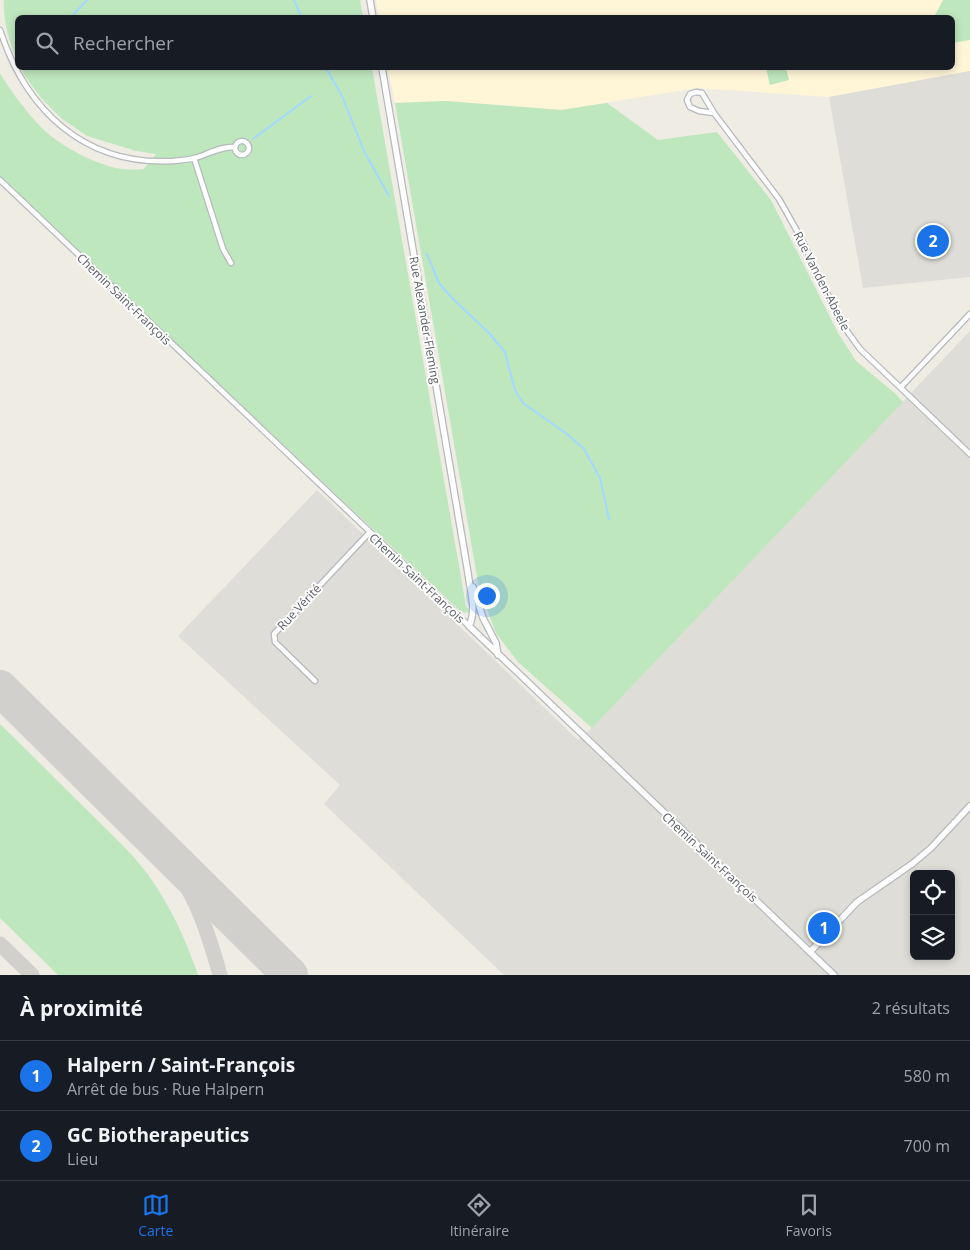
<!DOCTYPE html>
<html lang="fr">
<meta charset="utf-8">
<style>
:root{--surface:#171b24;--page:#20242c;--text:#f1f3f6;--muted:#9ea1a6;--line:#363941;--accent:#1a73e8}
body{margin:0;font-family:"Open Sans",sans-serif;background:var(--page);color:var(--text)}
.controls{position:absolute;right:15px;bottom:15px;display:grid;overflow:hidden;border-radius:8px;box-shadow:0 2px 8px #0003}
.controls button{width:45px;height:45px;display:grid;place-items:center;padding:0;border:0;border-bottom:1px solid var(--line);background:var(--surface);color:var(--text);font:25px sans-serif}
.you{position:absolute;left:486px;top:595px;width:18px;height:18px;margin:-12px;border:4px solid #fff;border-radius:50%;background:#1a73e8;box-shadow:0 0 0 8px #1a73e833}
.badge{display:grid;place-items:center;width:32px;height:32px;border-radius:50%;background:var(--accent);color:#fff;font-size:16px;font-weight:700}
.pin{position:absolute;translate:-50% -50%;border:2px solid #fff;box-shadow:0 1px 5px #0006}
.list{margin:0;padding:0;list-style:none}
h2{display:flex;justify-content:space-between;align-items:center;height:65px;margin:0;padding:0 20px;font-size:21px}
h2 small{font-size:16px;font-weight:400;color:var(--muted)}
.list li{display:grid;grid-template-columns:32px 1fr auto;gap:15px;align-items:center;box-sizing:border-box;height:70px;padding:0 20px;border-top:1px solid var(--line)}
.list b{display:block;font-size:19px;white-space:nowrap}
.list p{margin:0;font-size:16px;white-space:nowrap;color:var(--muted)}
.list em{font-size:16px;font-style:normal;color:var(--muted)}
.icon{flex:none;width:28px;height:28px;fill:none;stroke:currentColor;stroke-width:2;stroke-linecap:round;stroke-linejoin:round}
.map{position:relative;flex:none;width:970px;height:975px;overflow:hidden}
.search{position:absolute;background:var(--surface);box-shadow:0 2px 8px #0003;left:15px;right:15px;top:15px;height:55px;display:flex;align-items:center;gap:12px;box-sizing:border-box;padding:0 18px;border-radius:8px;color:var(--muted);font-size:19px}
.sheet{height:205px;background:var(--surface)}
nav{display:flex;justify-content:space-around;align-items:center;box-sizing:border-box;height:70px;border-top:1px solid var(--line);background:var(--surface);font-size:14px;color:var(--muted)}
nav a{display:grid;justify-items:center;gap:2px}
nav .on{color:var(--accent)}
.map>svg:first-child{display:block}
.commercial{fill:#fff5d7}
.industrial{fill:#dfddd7;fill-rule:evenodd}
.green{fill:#bfe7be}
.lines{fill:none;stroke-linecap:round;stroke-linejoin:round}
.stream{stroke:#a2d9ff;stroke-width:2}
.taxiway{stroke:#d1d0cc;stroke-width:15}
.runway{stroke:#d1d0cc;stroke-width:36}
.minor-casing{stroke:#b6b9be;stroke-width:7}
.tertiary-casing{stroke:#b6b9be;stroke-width:8}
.minor{stroke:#fff;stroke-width:4.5}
.tertiary{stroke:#fff;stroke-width:5.5}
.labels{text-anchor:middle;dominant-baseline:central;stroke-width:4;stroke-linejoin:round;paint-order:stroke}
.street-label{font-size:12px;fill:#5b5f64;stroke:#fff}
</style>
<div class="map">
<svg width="970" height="975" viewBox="0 0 970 975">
<rect width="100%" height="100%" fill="#eeece3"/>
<!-- commercial -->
<path class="commercial" d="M 376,0 L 970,0 L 970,71 L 829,97 L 697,88 L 561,110 L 446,101 L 395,103 L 388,68 L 952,68 L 952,18 L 379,18 Z"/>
<!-- industrial -->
<g class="industrial">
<path d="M 970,71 L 970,277 L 863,288 L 829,97 Z"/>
<path d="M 970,331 L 970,975 L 504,975 L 324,804 L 340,785 L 178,636 L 317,490 L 578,740 L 586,734 ZM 914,874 L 951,874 L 951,956 L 914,956 Z"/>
</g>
<!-- green -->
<g class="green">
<path d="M 4,0 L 360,0 L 363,17 L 18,18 L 17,60 C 9,41 3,21 4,0 Z"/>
<path d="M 943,0 L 970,0 L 970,40 L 953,43 L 952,18 L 934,17 Z"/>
<path d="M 21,68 L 372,68 L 466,606 L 470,611 L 465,613 L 460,611 L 0,178 L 0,73 C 4,81 10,88 15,96 C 26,110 37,125 51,136 C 76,155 113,174 144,169 L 156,154 L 136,151 L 87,136 L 61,118 L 41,98 L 25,76 Z"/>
<path d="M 766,68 L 786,68 L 789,80 L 770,85 Z"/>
<path d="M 446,101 L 561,110 L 607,103 L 658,140 L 717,132 L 771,200 L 838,333 L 856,361 L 897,395 L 903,402 L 592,728 L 518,662 L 496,633 L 479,588 L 395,103 Z"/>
<path d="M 0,724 C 31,754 61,785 92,815 C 112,835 133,854 149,876 C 171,907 186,940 198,975 L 58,975 L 0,918 Z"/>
</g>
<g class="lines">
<!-- stream -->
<g class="stream">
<path d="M 294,0 L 302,18"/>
<path d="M 70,18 L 87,0"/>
<path d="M 326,68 L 342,96 L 364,151 L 389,196"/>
<path d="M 253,139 L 311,96"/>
<path d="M 427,254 L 439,283 L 451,297 L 489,333 L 505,352 L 515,390 L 523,403 L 567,434 L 584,449 L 600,478 L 609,519"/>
</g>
<!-- taxiway -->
<g class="taxiway">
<path d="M 154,841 C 191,881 206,924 220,975"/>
<path d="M 0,944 L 32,975"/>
</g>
<!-- runway -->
<path class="runway" d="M 0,688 L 290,975"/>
<!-- minor casing -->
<g class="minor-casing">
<g id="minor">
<path d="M 0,30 C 26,110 84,166 173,161 C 180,160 188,160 195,158 C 208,154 222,146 235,147"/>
<path d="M 714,113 L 699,111 L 690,107 L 687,100 L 690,94 L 696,92 L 702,93 L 714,113 L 779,199 L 801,238 L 842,324 L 860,349 L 970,454"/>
<circle cx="242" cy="148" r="7"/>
<path d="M 194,158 L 223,249 L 231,263"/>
<path d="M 0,180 L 469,626"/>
<path d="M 901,387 L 970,314"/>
<path d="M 315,681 L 275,642 L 274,634 L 369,533"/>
</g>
</g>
<!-- tertiary casing -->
<g class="tertiary-casing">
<g id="tertiary">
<path d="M 370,0 L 373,18"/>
<path d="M 382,68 L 468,573 C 470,590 477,611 469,626 L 834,975"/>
<path d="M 473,587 L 483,618 L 496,643 L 498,655"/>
<path d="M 810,952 L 857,902 L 912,864 L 931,848 L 970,806"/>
</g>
</g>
<!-- minor -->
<use href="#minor" class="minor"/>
<!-- tertiary -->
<use href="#tertiary" class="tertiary"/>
</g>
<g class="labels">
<!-- street labels -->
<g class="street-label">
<text transform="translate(822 281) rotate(63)">Rue Vanden-Abeele</text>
<text transform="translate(124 299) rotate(44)">Chemin Saint-François</text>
<text transform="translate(425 320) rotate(80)">Rue Alexander-Fleming</text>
<text transform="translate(417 578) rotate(43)">Chemin Saint-François</text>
<text transform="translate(299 607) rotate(-47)">Rue Vérité</text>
<text transform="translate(710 857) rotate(43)">Chemin Saint-François</text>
</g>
</g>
</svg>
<div class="controls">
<button><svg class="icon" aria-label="locate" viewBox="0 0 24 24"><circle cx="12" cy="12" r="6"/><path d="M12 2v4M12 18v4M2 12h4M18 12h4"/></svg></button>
<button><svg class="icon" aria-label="layers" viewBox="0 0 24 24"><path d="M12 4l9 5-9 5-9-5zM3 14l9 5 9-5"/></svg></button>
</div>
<div class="you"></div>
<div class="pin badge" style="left:824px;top:928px">1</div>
<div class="pin badge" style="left:933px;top:241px">2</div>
<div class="search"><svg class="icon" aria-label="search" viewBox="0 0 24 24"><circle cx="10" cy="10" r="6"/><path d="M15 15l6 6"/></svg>Rechercher</div>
</div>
<section class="sheet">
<h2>À proximité<small>2 résultats</small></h2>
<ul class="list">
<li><span class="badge">1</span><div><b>Halpern / Saint-François</b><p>Arrêt de bus · Rue Halpern</p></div><em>580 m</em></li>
<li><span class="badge">2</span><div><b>GC Biotherapeutics</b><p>Lieu</p></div><em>700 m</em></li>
</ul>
</section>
<nav>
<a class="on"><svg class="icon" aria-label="map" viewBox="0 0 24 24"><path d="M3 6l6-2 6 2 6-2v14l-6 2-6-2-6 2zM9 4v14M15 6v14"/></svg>Carte</a>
<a><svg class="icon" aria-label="directions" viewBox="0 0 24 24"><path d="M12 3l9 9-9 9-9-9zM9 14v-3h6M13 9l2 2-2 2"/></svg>Itinéraire</a>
<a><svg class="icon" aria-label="saved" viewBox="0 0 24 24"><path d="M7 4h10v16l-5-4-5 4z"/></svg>Favoris</a>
</nav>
